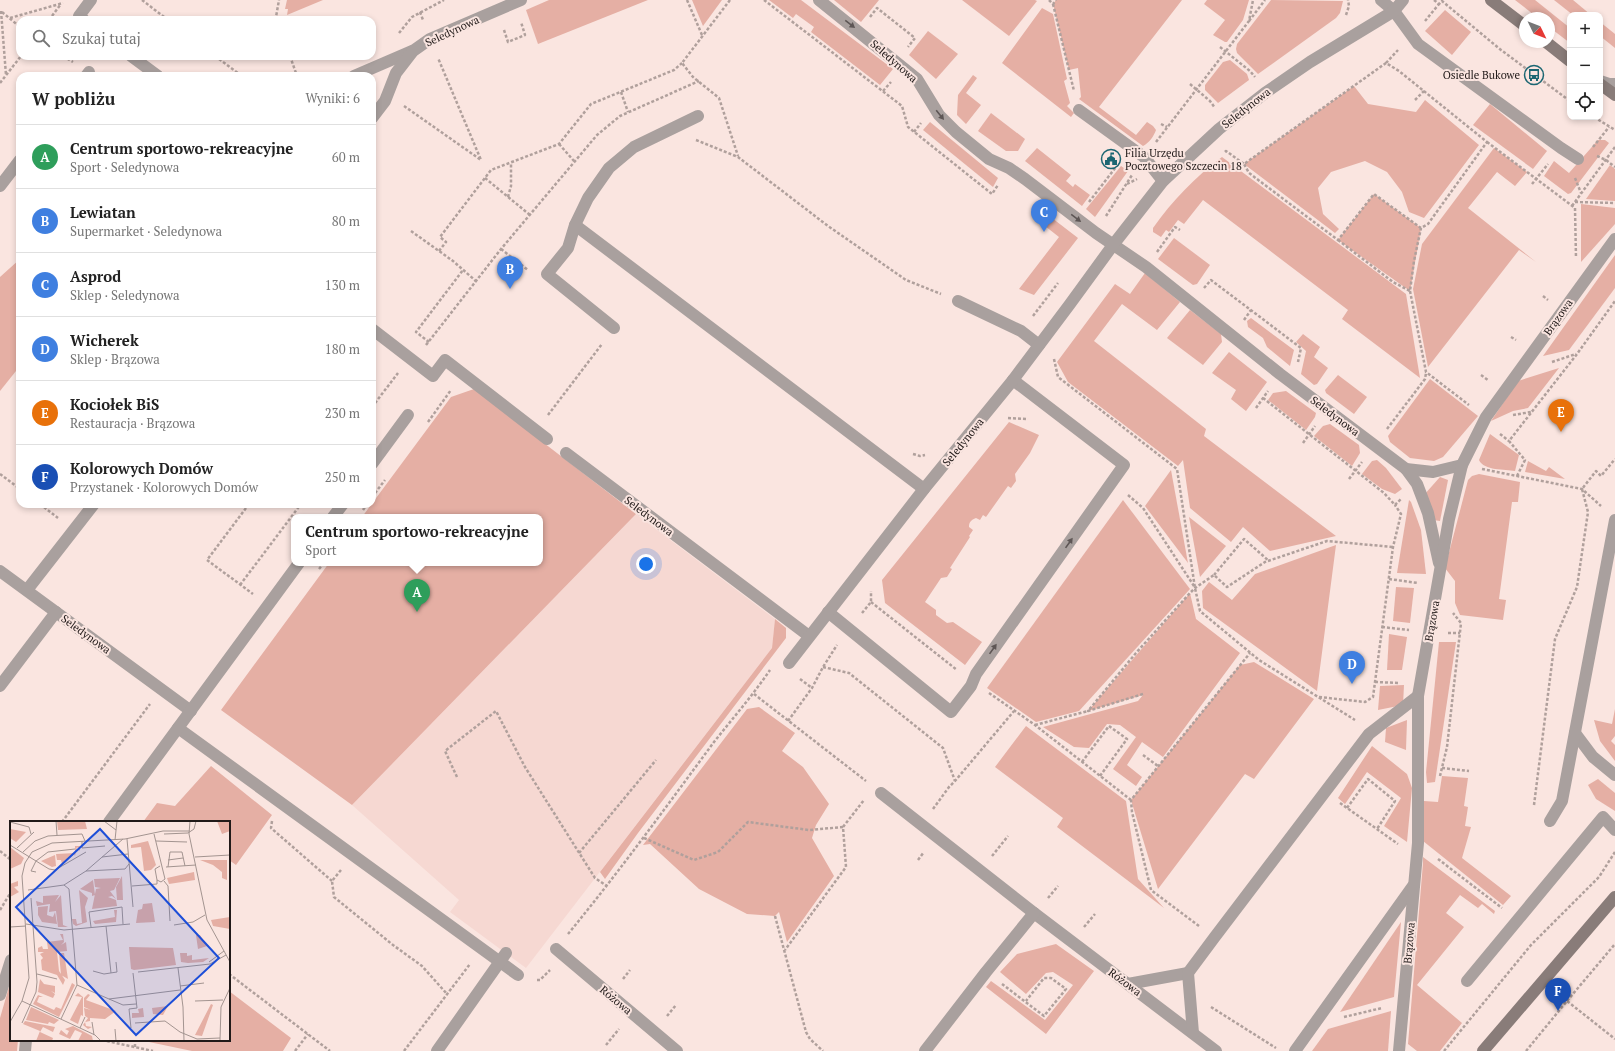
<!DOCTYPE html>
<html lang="pl">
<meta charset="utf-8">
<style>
:root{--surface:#fff;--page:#f6f6f6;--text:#222;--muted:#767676;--line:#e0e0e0;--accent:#b45309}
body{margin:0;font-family:"PT Serif",serif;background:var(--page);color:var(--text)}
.controls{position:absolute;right:12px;top:12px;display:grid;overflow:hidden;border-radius:8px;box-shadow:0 2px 6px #0003}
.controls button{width:36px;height:36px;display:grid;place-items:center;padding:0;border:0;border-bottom:1px solid var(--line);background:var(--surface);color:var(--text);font:20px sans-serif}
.compass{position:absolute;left:1519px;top:12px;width:36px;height:36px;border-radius:50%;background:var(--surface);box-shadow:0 2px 6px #0003;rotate:133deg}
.you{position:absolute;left:646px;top:564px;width:14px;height:14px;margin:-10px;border:3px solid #fff;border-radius:50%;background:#1a73e8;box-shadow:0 0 0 6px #1a73e833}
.badge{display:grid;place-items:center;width:26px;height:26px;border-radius:50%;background:var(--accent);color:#fff;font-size:13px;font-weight:700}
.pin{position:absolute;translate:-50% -33px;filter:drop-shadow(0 1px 2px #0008)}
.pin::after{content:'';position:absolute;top:21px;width:14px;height:12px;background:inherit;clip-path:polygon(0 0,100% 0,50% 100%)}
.popup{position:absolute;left:291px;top:514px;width:252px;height:52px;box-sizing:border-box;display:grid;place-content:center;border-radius:8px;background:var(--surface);filter:drop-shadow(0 1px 3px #0005);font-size:13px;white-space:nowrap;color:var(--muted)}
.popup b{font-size:15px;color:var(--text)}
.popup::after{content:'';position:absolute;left:50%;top:100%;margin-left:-8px;border:8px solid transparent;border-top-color:var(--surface)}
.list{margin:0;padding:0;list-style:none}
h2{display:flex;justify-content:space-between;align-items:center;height:52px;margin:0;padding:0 16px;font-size:17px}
h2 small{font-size:13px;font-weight:400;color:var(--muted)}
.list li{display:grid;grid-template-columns:26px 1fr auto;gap:12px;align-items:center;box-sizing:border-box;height:64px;padding:0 16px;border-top:1px solid var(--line)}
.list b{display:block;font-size:15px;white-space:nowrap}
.list p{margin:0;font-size:13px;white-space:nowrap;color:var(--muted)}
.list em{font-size:13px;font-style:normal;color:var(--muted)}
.icon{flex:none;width:22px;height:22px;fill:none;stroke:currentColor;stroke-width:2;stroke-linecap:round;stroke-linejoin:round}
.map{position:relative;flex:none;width:1615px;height:1051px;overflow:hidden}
.search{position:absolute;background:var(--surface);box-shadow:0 2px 6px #0003;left:16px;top:16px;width:360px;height:44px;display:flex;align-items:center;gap:10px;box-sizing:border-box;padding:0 14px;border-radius:12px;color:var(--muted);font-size:15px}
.panel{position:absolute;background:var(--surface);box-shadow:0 2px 6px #0003;left:16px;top:72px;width:360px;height:436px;border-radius:12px}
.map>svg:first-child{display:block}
.built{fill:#f6d8d2}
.green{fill:#e5afa4}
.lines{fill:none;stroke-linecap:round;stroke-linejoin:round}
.path{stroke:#b0a09c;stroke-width:2.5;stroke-dasharray:3 2;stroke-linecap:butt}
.lane{stroke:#a9a09e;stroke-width:12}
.street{stroke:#a9a09e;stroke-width:12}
.secondary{stroke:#897c79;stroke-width:12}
.oneway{fill:#5e5655}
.labels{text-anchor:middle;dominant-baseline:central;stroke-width:4;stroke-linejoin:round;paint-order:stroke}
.street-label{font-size:11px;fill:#211a19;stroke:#fae5e0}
.poi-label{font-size:11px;fill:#211a19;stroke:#fae5e0;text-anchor:end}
.inset-road{fill:none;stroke:#a39490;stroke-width:1}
.view{fill:#1d4ed8;fill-opacity:0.15;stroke:#1d4ed8;stroke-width:2}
.inset-edge{fill:none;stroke:#211a19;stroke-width:2}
</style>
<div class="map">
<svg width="1615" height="1051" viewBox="0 0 1615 1051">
<rect width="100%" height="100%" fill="#fae5e0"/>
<!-- built -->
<path class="built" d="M 636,514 L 775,619 L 772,648 L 526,968 L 450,912 L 459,900 L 352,805 Z"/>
<!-- green -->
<g class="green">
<path d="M 287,0 L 323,0 L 287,15 L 288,9 L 285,9 Z"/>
<path d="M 549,0 L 648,0 L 538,44 L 526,10 Z"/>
<path d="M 692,0 L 722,0 L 703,26 Z"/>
<path d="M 769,0 L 801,0 L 893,69 L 880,85 L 811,32 L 814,27 L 796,14 L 793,18 Z"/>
<path d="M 834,0 L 879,0 L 861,22 Z"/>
<path d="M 962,0 L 1035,0 L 1037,1 L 1009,36 Z"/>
<path d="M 1056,0 L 1182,0 L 1099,107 L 1136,135 L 1147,122 L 1153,126 L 1156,130 C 1154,136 1149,143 1143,146 L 1079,99 L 1081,97 L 1078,68 L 1069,70 L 1055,12 L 1053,4 Z"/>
<path d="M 1207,0 L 1249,0 L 1243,20 L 1227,42 L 1225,42 L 1213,35 L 1225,20 L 1204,4 Z"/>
<path d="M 1271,0 L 1343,1 L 1340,13 L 1336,18 L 1258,74 L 1237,53 L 1236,49 L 1237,44 Z"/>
<path d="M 1515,0 L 1535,0 L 1570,28 L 1570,43 L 1549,27 L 1549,18 L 1538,18 Z"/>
<path d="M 1554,0 L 1573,0 L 1591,15 L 1573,15 Z"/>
<path d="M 1042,8 L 1053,14 L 1067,79 L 1064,81 L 1070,103 L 1067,106 L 1074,113 L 1071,117 L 1002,63 Z"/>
<path d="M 1445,10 L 1471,32 L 1452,55 L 1425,31 Z"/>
<path d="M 1600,22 L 1615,34 L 1615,48 L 1600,36 Z"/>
<path d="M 928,31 L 958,54 L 936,79 L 909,55 Z"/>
<path d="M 1230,60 L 1247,74 L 1249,80 L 1218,103 L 1205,90 L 1205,85 L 1223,62 Z"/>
<path d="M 973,75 L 977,78 L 966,93 L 981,105 L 966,124 L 957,115 L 958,95 Z"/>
<path d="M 1354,86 L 1368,104 L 1416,112 L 1425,100 L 1479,145 L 1424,218 L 1409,212 L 1402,192 L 1387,172 L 1365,161 L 1331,172 L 1318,188 L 1323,214 L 1339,229 L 1335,233 L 1244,164 Z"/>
<path d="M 1490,104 L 1547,151 L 1533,169 L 1473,125 Z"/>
<path d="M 991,113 L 1025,139 L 1018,151 L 1006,151 L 978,131 Z"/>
<path d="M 930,122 L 998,178 L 993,187 L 923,130 Z"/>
<path d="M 1598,140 L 1605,140 L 1609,143 L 1571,193 L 1568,194 L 1544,176 L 1554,161 L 1569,173 Z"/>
<path d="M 1037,148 L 1071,175 L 1066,181 L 1073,187 L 1075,184 L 1090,195 L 1082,206 L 1025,161 Z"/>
<path d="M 1494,148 L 1527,172 L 1515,186 L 1497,172 L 1468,208 L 1536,262 L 1519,250 L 1428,367 L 1413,289 L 1422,244 Z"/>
<path d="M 1222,157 L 1406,294 L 1420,378 L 1342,319 L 1348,310 L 1203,200 L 1184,224 L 1178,220 L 1169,232 L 1166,230 L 1161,237 L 1153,232 L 1153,228 C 1172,201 1195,177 1222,157 Z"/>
<path d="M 1610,165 L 1615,169 L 1615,201 L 1586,199 Z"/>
<path d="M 1121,166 L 1128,171 L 1095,217 L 1086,209 Z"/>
<path d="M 1374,194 L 1421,228 L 1410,291 L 1338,240 Z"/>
<path d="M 1581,204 L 1615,208 L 1615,224 L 1581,262 Z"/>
<path d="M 1052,218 L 1078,238 L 1034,295 L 1019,289 L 1059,237 L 1045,226 Z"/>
<path d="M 1174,238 L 1210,265 L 1197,284 L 1193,285 L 1158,259 Z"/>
<path d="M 1615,255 L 1615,288 L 1569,350 L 1543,356 Z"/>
<path d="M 20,259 L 20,366 L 0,391 L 0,277 Z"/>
<path d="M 1145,273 L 1180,302 L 1157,330 L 1122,304 L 1094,341 L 1206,429 L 1204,436 L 1336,536 L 1270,551 L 1243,527 L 1231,542 L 1190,508 L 1183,460 L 1178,466 L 1068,382 L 1057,362 L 1115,284 L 1130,294 Z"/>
<path d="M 1190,310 L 1221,334 L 1222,342 L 1203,365 L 1167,338 Z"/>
<path d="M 1251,318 L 1294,350 L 1290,366 L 1267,347 L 1263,338 L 1248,327 L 1247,321 Z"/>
<path d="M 1303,334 L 1320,347 L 1314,357 L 1328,368 L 1317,384 L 1314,385 L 1301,374 L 1306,351 L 1296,342 Z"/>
<path d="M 1229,352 L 1267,382 L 1246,411 L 1231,399 L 1236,390 L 1212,373 Z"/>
<path d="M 1559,368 L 1528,408 L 1513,411 L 1491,421 L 1518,381 Z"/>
<path d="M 1338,375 L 1367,397 L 1354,414 L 1326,393 L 1325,390 Z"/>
<path d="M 1430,379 L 1478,416 L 1443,457 L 1434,461 L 1410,458 L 1390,442 L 1388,436 Z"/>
<path d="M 474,389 L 636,514 L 352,805 L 221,710 L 329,563 L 540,563 L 540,517 L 362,517 L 451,397 Z"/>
<path d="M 1286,391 L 1316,413 L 1315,417 L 1306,430 L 1268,400 L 1273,393 Z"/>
<path d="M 1009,422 L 1039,435 L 1030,453 L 1015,474 L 1016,481 L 1011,488 L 1008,486 L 986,517 L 983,515 L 980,520 L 976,518 C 971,520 969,522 969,527 L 973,530 L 969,536 L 970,537 L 950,568 L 952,569 L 947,577 L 941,578 L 925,602 L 936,610 L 936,615 L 947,623 L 953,622 L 982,642 L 965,665 L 885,603 L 882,580 Z"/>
<path d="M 1330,424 L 1359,445 L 1360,453 L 1352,466 L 1314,436 L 1323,426 Z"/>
<path d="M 1490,434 L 1519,455 L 1515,471 C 1505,469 1484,471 1479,460 Z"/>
<path d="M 1377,460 L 1386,468 L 1402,489 L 1395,494 L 1382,489 L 1362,474 L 1372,461 Z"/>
<path d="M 1528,461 L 1546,471 L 1549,467 L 1565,479 L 1525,472 Z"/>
<path d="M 1171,470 L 1188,563 L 1145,506 Z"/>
<path d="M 1479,474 L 1520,482 L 1518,502 L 1512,502 L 1499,599 L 1506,600 L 1503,620 L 1460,615 L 1455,603 L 1455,581 L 1445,568 L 1468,480 L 1472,476 Z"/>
<path d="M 1440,477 L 1448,480 L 1440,521 L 1433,520 L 1424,495 Z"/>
<path d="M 1123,500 L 1190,589 L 1079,711 L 1036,722 L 987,688 Z"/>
<path d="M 1409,500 L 1411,502 L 1421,530 L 1426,574 L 1397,573 Z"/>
<path d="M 1189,517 L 1226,546 L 1200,577 Z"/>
<path d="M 1336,545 L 1317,691 L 1203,608 L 1202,591 L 1209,582 L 1232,600 L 1255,574 Z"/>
<path d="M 1396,587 L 1414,588 L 1410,623 L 1393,621 Z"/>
<path d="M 1190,593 L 1196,619 L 1240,653 L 1163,757 L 1142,742 L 1127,765 L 1142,777 L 1136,786 L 1113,769 L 1136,737 L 1120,725 L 1107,724 L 1089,748 L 1074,747 L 1043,727 L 1138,701 L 1143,695 L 1088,711 Z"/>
<path d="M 775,619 L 786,628 L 786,638 L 638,833 L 605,879 L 600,872 L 772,648 Z"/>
<path d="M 1389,634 L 1407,637 L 1402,670 L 1387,670 Z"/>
<path d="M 1439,642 L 1456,642 L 1435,782 L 1427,783 L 1426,772 Z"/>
<path d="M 1254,662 L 1314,699 L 1254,779 L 1245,774 L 1158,889 L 1131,800 L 1240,665 Z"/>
<path d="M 1404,685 L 1403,705 L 1378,710 L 1380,686 Z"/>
<path d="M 759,707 L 795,733 L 782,751 L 803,767 L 829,804 L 816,825 L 812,838 L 834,876 L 787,942 L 779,912 L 775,916 L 747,914 L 699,889 L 650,844 L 643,845 L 747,709 Z"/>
<path d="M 1615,709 L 1615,736 L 1611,741 L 1615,745 L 1615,761 L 1600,741 L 1594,720 L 1612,724 Z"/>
<path d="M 1407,720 L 1406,750 L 1385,742 L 1386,728 Z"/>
<path d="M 1026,726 L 1126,801 L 1138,879 L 1164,908 L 1057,827 L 1063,818 L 995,767 Z"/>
<path d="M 1372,746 L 1407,774 L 1412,788 L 1407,842 L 1384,826 L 1401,798 L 1367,772 L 1345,804 L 1338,798 Z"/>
<path d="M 211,766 L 272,815 L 236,865 L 229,860 L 229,822 L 143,822 L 157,803 L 175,806 Z"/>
<path d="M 1442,776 L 1468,778 L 1464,806 L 1468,807 L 1465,826 L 1471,827 L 1462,858 L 1511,896 L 1503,905 L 1423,841 L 1424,801 L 1438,802 Z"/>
<path d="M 1598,779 L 1615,793 L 1615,811 L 1596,799 L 1588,785 Z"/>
<path d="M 1423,857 L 1495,911 L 1494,914 L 1482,904 L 1478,908 L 1460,895 L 1446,913 L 1464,927 L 1417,985 L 1462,1023 L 1440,1051 L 1417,1051 L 1408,1044 L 1423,863 Z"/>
<path d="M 1401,922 L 1394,997 L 1340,1012 Z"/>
<path d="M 1056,944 L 1094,971 L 1046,1034 L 986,987 L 991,981 L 1045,1020 L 1073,985 L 1053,972 L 1046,973 L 1026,994 L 1000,972 L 1017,954 Z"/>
<path d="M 11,980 L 11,1040 L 18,1040 L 17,1051 L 0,1051 L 0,1018 Z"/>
<path d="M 229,991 L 291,1038 L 283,1051 L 192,1051 L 149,1042 L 150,1040 L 229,1040 Z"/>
<path d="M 1391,1011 L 1388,1051 L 1312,1051 L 1328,1029 Z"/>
</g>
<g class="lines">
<!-- path -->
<g class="path">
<path d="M 142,0 L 168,20"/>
<path d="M 687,0 L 702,35"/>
<path d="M 730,0 L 682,63 L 693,77 L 719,98 L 738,156"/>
<path d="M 764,0 L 902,106 L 908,127 L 992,194 L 998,185"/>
<path d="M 1049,0 L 1053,4 L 1056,0"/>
<path d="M 1434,0 L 1439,4 L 1442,1 L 1501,50 L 1570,101"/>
<path d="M 1053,4 L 1074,91"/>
<path d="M 1,11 L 6,75"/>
<path d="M 2,12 L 20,27"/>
<path d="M 420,12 L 423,20"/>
<path d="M 1346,15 L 1349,6 L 1348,0"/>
<path d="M 870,17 L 877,8 L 915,38 L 908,47"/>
<path d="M 10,18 L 63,3"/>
<path d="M 49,20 L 61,4"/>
<path d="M 277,20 L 276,17 L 279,0"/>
<path d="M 1249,21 L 1265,0"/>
<path d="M 1425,21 L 1439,4"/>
<path d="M 504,30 L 508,42 L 525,35 L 521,22"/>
<path d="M 399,33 L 412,17 L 444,0"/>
<path d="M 1220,47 L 1250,71 L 1255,77"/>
<path d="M 63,56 L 73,62"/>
<path d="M 215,56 L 242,76"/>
<path d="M 290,56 L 297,76"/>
<path d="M 1386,63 L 1398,50"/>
<path d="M 0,83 L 21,56"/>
<path d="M 1190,84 L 1210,101 L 1215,108"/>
<path d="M 883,91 L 891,82"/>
<path d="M 621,92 L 628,112"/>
<path d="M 1415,100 L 1424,91"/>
<path d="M 404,106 L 481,160 L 438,58"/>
<path d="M 1594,117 L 1615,130"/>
<path d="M 1161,124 L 1167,127"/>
<path d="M 914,132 L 921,123"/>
<path d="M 696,140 L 738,157 L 828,226 L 906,280 L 941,294"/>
<path d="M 1156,142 L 1249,21 L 1253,0"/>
<path d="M 1487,142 L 1575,208 L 1576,258"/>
<path d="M 559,144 L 574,161"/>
<path d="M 1593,147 L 1609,127"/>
<path d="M 1225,152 L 1226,151 L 1244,164 L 1386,63 L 1399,71 L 1487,142 L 1428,224 L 1421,228 L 1374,194 L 1338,240 L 1249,173 L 1244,164"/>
<path d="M 1597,156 L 1606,160 L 1615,167"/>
<path d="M 485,178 L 530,215"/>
<path d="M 1575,178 L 1581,193"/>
<path d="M 1127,184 L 1137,179"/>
<path d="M 1532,184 L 1548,164"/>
<path d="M 508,197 L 511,186 L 511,163"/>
<path d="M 1089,202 L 1119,163"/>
<path d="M 1575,202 L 1615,203"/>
<path d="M 1572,206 L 1615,147"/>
<path d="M 1106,216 L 1132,175"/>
<path d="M 411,231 L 453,261 L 477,282"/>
<path d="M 1338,240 L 1393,282 L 1410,291 L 1414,261 L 1421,228"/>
<path d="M 501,249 L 528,270"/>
<path d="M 439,251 L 446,242 L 440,237 L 491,170 L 559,144 L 591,104 L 674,70 L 682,63"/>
<path d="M 1157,252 L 1175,227 L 1180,230"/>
<path d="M 1204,288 L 1211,280 L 1301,348 L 1298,362"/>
<path d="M 1410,291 L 1426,372 L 1469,405"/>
<path d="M 1543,296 L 1548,300"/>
<path d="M 1033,316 L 1058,283"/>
<path d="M 1244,320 L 1251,310"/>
<path d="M 1511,337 L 1516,340"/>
<path d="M 429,342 L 416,332 L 463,270"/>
<path d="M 426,345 L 501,249 L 597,135 L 620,116 L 699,81"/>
<path d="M 1054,359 L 1058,377 L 1177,469 L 1195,588 L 1200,611 L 1259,660 L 1355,720"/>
<path d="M 1552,362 L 1576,354"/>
<path d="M 1481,375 L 1488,380"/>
<path d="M 1263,398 L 1384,493 L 1395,505 L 1401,499"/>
<path d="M 372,407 L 398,373"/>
<path d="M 1256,408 L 1268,391"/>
<path d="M 548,415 L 602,344"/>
<path d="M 1513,415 L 1531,412"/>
<path d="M 1008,418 L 1028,419"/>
<path d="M 428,422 L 451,390"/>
<path d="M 1387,429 L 1425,379 L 1426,373"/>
<path d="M 1500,434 L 1509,441"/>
<path d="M 1303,443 L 1315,426"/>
<path d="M 913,454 L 920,456 L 925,455"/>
<path d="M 1482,469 L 1582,489 L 1601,506"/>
<path d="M 0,474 L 20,489"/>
<path d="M 1517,476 L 1525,460 L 1509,441 L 1577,354 L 1615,301"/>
<path d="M 1349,479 L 1362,462"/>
<path d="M 1128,495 L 1143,508 L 1194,586"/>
<path d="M 372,497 L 385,480"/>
<path d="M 40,504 L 58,518"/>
<path d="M 249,504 L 207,560 L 253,594"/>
<path d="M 363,510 L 367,504"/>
<path d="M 319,569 L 324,563"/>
<path d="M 1214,575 L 1244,539 L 1269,561"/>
<path d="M 1389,579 L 1418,583"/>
<path d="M 240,585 L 301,504"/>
<path d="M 871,602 L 957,670"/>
<path d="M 862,613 L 871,602 L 871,591"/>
<path d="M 1382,627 L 1409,630"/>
<path d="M 1448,633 L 1460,633"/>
<path d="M 823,667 L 849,673 L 943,748 L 955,781"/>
<path d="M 800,679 L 812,688"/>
<path d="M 1375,682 L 1400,683"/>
<path d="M 989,693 L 1035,725 L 1131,800"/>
<path d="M 754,694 L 866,781"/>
<path d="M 1143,694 L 1088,711 L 1136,653 L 1190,593 L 1195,588 L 1214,575 L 1227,587 L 1265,562 L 1327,541 L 1393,547"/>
<path d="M 1319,697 L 1365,702 L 1373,697 L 1393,547 L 1401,514 L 1395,505"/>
<path d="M 788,721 L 812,688 L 823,667 L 837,645"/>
<path d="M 1035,725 L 1088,711"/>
<path d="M 1143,755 L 1158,766"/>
<path d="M 1082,762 L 1109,726 L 1127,739 L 1100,776"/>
<path d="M 1442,768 L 1469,771"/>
<path d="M 1440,776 L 1447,747 L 1461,623 L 1453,613"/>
<path d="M 457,777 L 445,751 L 496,711 L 525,767 L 595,878 L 607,886"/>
<path d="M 1340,803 L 1398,844"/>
<path d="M 1534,805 L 1555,639 L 1577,587 L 1588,512 L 1582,489 L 1596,471 L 1601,476 L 1615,459"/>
<path d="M 1347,808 L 1368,779 L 1395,801 L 1377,829"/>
<path d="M 933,809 L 949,787 L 955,781 L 1014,711"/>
<path d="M 272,821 L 271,828 L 332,881"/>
<path d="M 62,822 L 150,704"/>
<path d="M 843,827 L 864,800"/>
<path d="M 644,838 L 694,860 L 718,852 L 748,822 L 809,830 L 843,827 L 846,867 L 785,950"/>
<path d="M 0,851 L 11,860"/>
<path d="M 579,853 L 656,760"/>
<path d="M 992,856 L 1008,836"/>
<path d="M 1438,859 L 1502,908"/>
<path d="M 918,860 L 924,852"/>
<path d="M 341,870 L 332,881 L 334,897 L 393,945 L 422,966 L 447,994"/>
<path d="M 1048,898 L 1058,886"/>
<path d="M 0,910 L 11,892"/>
<path d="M 775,916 L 806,1032 L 810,1039 L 823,1051"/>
<path d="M 1199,926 L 1151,890 L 1132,812 L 1131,800 L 1250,653"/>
<path d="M 1084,927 L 1095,914"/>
<path d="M 568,934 C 619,872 666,807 714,742 C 733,718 753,695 770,670"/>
<path d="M 229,974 L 330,1051"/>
<path d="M 623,979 L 630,970"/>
<path d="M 537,980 L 540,980 L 550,970"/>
<path d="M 1002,984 L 1044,1016 L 1066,989 L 1051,978 L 1044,978 L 1026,1001"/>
<path d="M 1567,1001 L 1615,944"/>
<path d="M 1211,1007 L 1276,1048"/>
<path d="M 667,1016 L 676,1005"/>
<path d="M 1344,1017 L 1382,1008"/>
<path d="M 102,1040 L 153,1051"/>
<path d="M 606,1045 L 619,1029"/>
<path d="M 135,1047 L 135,1040"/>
<path d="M 295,1051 L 308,1034"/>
<path d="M 404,1051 L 470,964"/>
<path d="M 1444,1051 L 1531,945 L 1599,877 L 1615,852"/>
<path d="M 1526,1051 L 1567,1001 L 1615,1039"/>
</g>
<!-- lane -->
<path class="lane" d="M 1600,81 L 1609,84 L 1615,84"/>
<!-- street -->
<g class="street">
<path d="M 819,0 L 917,79 L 939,115 L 956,132 L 989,159 L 1009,168 L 1025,179 L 1096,233 L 1146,267 L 1280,374 L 1406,469 L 1433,472 L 1462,465"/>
<path d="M 1381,0 L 1394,11 L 1418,44 L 1561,148 L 1578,159"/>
<path d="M 84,20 L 79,16 L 91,0"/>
<path d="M 131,56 L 158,76"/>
<path d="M 86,76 L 89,72"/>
<path d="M 354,76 L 412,51"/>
<path d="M 1079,110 L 1144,157 L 1163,181"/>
<path d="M 372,118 L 385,101 L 396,73 L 413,51 L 430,39 L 521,0"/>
<path d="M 0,186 L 20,160"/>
<path d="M 575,225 L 924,489"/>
<path d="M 958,301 L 1021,331 L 1039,345"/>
<path d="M 614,328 L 547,274 L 568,248 L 575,225 L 588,198 L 609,168 L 634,147 L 698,116"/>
<path d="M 372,329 L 433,376 L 445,360 L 547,439"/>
<path d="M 566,453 L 809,636"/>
<path d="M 372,464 L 408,415"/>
<path d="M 1406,469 L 1417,484 L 1428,513 L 1439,563"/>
<path d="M 333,517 L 343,504"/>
<path d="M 0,571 L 191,711"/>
<path d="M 27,590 L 94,504"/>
<path d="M 828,612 L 951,712 L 971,686 L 976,674 L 1124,465 L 1013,380"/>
<path d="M 789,663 L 924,489 L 1013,380 L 1070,304 L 1113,245 L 1163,181 L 1219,129 L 1265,93 L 1310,62 L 1394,11 L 1403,0"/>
<path d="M 0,686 L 56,612"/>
<path d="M 178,728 L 518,975"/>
<path d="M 1575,733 L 1593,757 L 1615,775"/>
<path d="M 881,793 L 1034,913 L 1216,1051"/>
<path d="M 1550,821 L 1562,801 L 1615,520"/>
<path d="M 109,822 L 299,563"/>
<path d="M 556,949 L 677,1051"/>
<path d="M 1467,981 L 1603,817 L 1615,830"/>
<path d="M 1128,984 L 1188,973"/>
<path d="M 0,995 L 11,960"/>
<path d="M 1193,1033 L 1188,973 L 1214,938 L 1369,734 L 1418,696"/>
<path d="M 25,1051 L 26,1040"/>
<path d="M 437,1051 L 506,953"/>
<path d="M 925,1051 L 986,972 L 1034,913"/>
<path d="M 1295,1051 L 1413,886"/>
<path d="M 1399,1051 L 1418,843 L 1418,696 L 1449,519 L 1462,465 L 1486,417 L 1615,239"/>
</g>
<!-- secondary -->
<g class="secondary">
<path d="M 1491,0 L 1525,26"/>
<path d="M 1546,42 L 1570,61"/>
<path d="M 1600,84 L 1615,95"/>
<path d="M 1483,1051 L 1615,897"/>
</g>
</g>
<!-- one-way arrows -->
<defs><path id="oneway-solid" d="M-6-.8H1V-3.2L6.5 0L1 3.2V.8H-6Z"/></defs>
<g class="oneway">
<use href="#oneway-solid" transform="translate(850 24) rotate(38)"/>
<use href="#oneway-solid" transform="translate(940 115) rotate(51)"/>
<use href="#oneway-solid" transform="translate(1076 218) rotate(37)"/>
<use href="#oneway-solid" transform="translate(1069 543) rotate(-55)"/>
<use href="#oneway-solid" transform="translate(993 649) rotate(-55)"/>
</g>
<!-- icons -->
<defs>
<g id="bus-ring" transform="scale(1)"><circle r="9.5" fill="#fae5e0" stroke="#1c6672" stroke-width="1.5"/><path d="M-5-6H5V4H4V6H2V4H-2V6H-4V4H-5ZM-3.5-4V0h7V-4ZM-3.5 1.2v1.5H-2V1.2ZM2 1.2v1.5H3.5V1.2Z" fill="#1c6672"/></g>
<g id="civic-ring" transform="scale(1)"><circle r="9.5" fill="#fae5e0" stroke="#1c6672" stroke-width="1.5"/><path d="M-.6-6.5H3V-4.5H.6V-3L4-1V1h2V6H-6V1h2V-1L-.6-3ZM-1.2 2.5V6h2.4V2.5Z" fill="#1c6672"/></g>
</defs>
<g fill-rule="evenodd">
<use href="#bus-ring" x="1534" y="75"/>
<use href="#civic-ring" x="1111" y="159"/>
</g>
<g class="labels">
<!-- street labels -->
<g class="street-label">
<text transform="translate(452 31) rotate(-25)">Seledynowa</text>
<text transform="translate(894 61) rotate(41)">Seledynowa</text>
<text transform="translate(1246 108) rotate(-38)">Seledynowa</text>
<text transform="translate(1558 317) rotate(-55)">Brązowa</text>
<text transform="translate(1335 416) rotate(37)">Seledynowa</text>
<text transform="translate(963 442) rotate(-51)">Seledynowa</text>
<text transform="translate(649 516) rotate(37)">Seledynowa</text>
<text transform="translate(1432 621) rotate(-80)">Brązowa</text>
<text transform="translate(86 634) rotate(36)">Seledynowa</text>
<text transform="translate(1409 943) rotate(-85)">Brązowa</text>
<text transform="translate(1125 982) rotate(37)">Różowa</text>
<text transform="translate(616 1000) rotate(40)">Różowa</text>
</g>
<!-- poi labels -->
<g class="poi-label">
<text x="1520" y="75">Osiedle Bukowe</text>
<text x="1125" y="153" text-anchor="start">Filia Urzędu<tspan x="1125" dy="13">Pocztowego Szczecin 18</tspan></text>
</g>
</g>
<!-- overview -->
<g transform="translate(10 821)">
<rect width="220" height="220" fill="#fae5e0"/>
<path d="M 47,0 L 75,0 L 77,8 L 48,9 ZM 207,0 L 219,0 L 220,10 L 212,13 ZM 0,8 L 16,11 L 6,21 L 0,17 ZM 138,20 L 146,44 L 141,49 L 134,50 L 131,26 L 121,27 L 121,24 ZM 65,25 L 70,25 L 70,30 L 67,26 L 65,35 L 64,33 L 52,43 L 51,39 L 47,39 L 46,33 L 65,32 ZM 0,26 L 14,37 L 11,43 L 0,48 ZM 45,34 L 46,45 L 42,46 L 31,40 ZM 190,39 L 217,39 L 217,59 L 212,57 L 212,51 L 203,44 ZM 184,51 L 185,59 L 159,63 L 157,57 ZM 112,55 L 113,79 L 107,79 L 106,66 ZM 110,57 L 104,69 L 100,70 L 106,78 L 102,75 L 98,76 L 106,79 L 107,85 L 82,88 L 86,68 L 91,67 L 85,66 L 84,58 ZM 83,59 L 85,74 L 82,75 L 82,72 L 70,68 ZM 8,60 L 8,65 L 4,66 L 9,71 L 0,76 L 0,63 ZM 69,69 L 78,77 L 75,86 L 77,101 L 66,105 L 63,103 L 62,98 L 66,98 L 67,103 L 72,102 ZM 33,73 L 33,75 L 49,74 L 45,81 L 51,74 L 53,104 L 58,106 L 48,106 L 46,90 L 39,91 L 40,83 L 27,85 L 26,80 L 33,82 ZM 142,82 L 145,101 L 126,102 L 128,89 L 132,88 L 133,83 ZM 38,85 L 37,94 L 43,96 L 45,91 L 47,103 L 32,101 L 28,94 L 28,86 ZM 104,89 L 107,89 L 106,101 L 85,103 L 83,100 L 105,96 ZM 220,96 L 220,108 L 203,105 L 201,99 ZM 50,113 L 53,113 L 54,121 L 51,124 L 56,121 L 57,130 L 47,131 L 49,150 L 55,159 L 53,164 L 47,154 L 32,149 L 31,139 L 33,137 L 30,133 L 34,131 L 28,131 L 28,127 L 32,125 L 33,128 L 38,128 L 37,121 L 53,119 ZM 186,114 L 190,114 L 197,125 L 188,128 ZM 119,126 L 163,127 L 166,144 L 124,149 L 121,148 ZM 49,132 L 54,132 L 58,158 L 51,154 ZM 170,132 L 177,132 L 177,135 L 182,134 L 182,139 L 199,137 L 193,141 L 178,142 L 171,141 ZM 30,158 L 34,163 L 45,165 L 45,172 L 41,170 L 45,173 L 43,177 L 28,171 ZM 62,162 L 65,164 L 49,196 L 23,183 L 28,174 L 33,176 L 29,176 L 27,181 L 44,189 L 46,186 L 51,188 ZM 68,172 L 73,176 L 73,195 L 71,194 L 68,203 L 60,199 L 72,176 L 65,175 ZM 78,173 L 80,174 L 76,179 L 106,190 L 95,198 L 80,197 L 80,200 L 75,201 L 76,205 L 82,206 L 78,208 L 73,204 L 78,197 L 75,195 L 74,187 L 81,189 L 74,186 L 74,177 ZM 201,183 L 203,184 L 192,215 L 185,214 ZM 158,185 L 153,194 L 143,193 L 142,187 ZM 21,186 L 49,199 L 44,203 L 39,201 L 38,203 L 16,199 ZM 133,187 L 134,196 L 122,197 L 122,192 L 129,192 L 128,188 ZM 15,200 L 45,206 L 43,211 L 33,206 L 30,211 L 43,217 L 42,220 L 26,220 L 30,210 L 13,203 ZM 63,205 L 82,215 L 83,220 L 68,220 L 72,212 L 65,209 L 60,218 L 49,213 L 51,209 L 57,214 L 59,210 L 55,208 Z" fill="#e5afa4"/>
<path class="inset-road" d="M 46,0 L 47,14M 94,0 L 106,9M 180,0 L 179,13 L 197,99 L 220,141M 0,1 L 19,6 L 21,13M 144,13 L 155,58 L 151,61 L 147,59 L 145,48 L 150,45M 154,13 L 178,12 L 184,8 L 186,0M 117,18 L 123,86M 105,19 L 107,0M 72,20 L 72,27 L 95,25M 146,20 L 177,21M 0,24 L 26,40 L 38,31 L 65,28M 7,27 L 24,11M 13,31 L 25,20 L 38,15 L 72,13 L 75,20M 92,36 L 118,33M 185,36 L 220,34M 158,39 L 173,37M 156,46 L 186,44M 158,46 L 160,31 L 172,31 L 175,45M 76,50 L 115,48 L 119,43M 26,51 L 21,50 L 26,40 L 39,48 L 45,49 L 76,31M 154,60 L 158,65 L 160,100M 122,65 L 147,63 L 147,59M 18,69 L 54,64 L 76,50 L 113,18M 16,103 L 54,109 L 120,103M 164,104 L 183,101 L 195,94M 96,105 L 101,152M 0,106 L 16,105M 81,106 L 79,91 L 112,86 L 113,103M 199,141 L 214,130M 168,147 L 173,186 L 174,220M 83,150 L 94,153 L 107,151 L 106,141M 128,151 L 200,143 L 216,134M 27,153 L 47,158M 67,164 L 99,178 L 170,169M 170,165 L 194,162M 99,178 L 113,184 L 126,183M 12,180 L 85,214 L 91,220M 185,180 L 213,179M 51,198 L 67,164 L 59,68 L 54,64M 0,201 L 12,180 L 19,157 L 12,55 L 15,42 L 22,31 L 42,22 L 115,18 L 153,10 L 180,10M 82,201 L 84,214M 12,202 L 26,171 L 27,161 L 21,77M 125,202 L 155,200 L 170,211 L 187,218 L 210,217M 70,207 L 75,196M 121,207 L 119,188 L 127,187 L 123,152M 105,208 L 106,220M 210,219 L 211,186 L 220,167"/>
<path class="view" d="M 90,8 L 209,137 L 126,214 L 6,86 Z"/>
<rect width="220" height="220" class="inset-edge"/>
</g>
</svg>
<div class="controls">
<button>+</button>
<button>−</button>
<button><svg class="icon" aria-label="locate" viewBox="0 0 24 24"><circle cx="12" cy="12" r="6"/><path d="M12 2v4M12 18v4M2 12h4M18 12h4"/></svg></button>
</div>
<svg class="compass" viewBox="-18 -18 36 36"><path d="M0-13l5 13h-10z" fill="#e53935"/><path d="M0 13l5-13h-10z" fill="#767676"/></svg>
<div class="you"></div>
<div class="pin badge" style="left:417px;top:612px;background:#2e9e5b">A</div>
<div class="popup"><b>Centrum sportowo-rekreacyjne</b>Sport</div>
<div class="pin badge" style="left:510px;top:289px;background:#3f7fe0">B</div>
<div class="pin badge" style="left:1044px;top:232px;background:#3f7fe0">C</div>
<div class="pin badge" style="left:1352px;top:684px;background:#3f7fe0">D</div>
<div class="pin badge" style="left:1561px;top:432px;background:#e8710a">E</div>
<div class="pin badge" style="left:1558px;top:1011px;background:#1a4fb4">F</div>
<div class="search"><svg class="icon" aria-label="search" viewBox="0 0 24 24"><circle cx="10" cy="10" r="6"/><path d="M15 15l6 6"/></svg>Szukaj tutaj</div>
<section class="panel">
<h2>W pobliżu<small>Wyniki: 6</small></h2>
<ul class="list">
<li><span class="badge" style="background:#2e9e5b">A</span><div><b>Centrum sportowo-rekreacyjne</b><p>Sport · Seledynowa</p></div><em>60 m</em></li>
<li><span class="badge" style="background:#3f7fe0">B</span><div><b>Lewiatan</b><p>Supermarket · Seledynowa</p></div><em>80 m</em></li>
<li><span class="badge" style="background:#3f7fe0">C</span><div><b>Asprod</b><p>Sklep · Seledynowa</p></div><em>130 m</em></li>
<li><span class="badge" style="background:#3f7fe0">D</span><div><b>Wicherek</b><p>Sklep · Brązowa</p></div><em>180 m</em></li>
<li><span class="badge" style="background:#e8710a">E</span><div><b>Kociołek BiS</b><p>Restauracja · Brązowa</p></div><em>230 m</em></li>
<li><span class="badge" style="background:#1a4fb4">F</span><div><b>Kolorowych Domów</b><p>Przystanek · Kolorowych Domów</p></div><em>250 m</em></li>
</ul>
</section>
</div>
